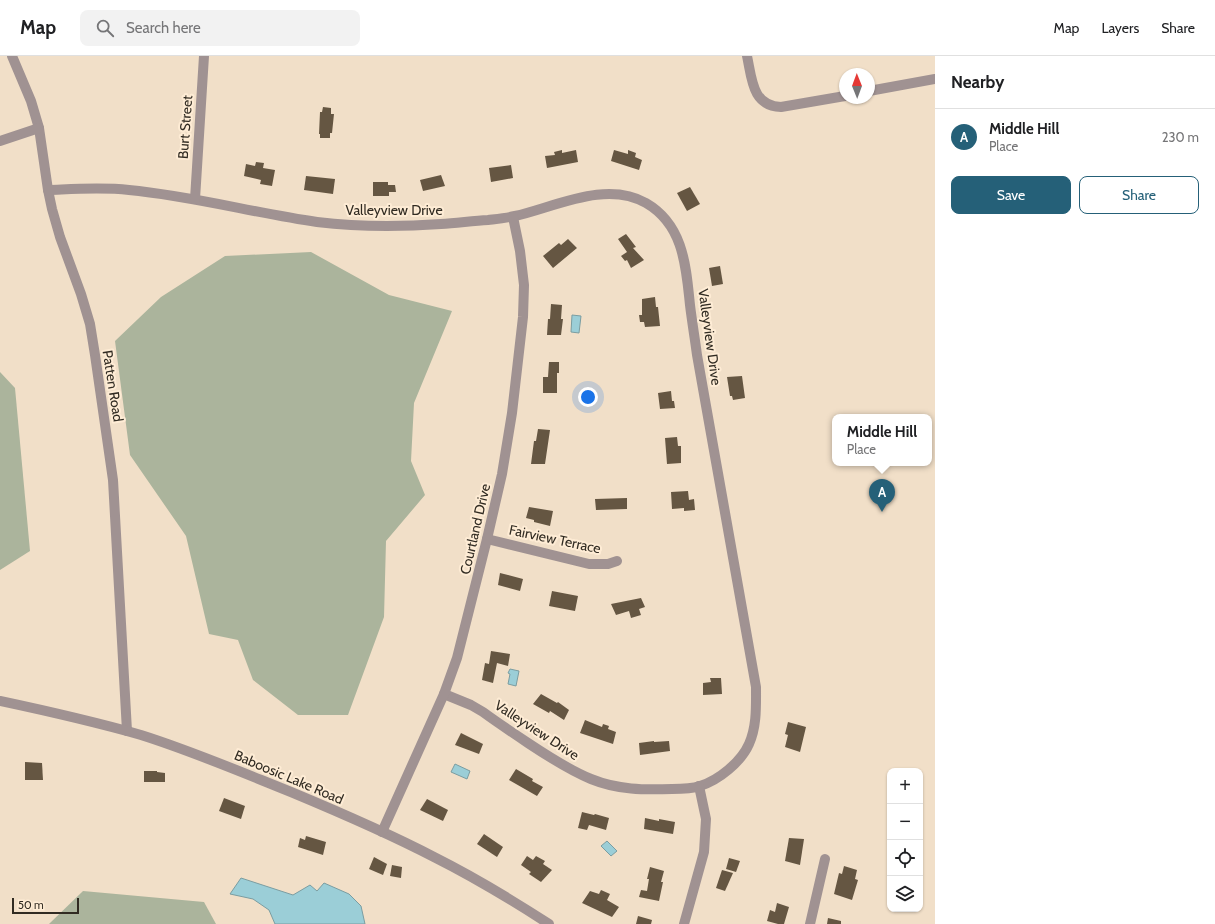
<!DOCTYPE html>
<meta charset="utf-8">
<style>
:root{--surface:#fff;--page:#f2f2f2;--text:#202124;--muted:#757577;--line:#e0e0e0;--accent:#256078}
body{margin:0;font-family:Cabin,sans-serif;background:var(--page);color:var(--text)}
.controls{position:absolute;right:12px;bottom:12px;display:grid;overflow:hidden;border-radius:8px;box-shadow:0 1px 3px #0004}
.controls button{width:36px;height:36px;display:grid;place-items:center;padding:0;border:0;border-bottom:1px solid var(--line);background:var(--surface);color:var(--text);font:20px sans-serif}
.compass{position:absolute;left:839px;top:12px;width:36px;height:36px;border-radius:50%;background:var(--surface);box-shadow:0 1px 3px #0004;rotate:359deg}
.scale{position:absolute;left:12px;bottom:10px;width:67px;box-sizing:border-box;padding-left:4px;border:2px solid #312b22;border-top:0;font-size:11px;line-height:14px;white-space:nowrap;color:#312b22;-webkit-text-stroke:3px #feecd5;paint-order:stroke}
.you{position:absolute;left:588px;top:341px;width:14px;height:14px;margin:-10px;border:3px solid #fff;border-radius:50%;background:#1a73e8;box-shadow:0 0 0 6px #1a73e833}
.badge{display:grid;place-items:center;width:26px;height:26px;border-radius:50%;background:var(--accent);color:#fff;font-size:13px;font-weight:700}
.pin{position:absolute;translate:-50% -33px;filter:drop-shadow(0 1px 2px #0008)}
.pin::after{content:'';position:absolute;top:21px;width:14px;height:12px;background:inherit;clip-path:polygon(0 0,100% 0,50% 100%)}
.popup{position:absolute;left:832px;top:358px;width:100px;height:52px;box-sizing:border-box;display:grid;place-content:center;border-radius:8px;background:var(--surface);filter:drop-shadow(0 1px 3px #0005);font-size:13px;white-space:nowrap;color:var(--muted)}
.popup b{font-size:15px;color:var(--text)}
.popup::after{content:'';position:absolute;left:50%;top:100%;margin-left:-8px;border:8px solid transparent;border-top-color:var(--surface)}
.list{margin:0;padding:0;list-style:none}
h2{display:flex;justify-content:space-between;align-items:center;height:52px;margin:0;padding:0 16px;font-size:17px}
h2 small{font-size:13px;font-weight:400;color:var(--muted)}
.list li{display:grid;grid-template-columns:26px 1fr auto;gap:12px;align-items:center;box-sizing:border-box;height:56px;padding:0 16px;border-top:1px solid var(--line)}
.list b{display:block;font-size:15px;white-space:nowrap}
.list p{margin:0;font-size:13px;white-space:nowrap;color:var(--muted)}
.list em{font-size:13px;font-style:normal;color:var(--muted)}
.actions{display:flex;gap:8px;padding:12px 16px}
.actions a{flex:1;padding:9px 0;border:1px solid var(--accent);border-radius:8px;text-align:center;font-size:14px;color:var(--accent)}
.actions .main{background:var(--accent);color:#fff}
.icon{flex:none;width:22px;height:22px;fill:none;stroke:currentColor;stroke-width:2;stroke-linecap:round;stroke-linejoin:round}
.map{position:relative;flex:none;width:935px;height:868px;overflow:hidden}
header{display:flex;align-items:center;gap:24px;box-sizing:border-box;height:56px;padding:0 20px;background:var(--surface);border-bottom:1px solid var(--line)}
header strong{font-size:19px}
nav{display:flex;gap:22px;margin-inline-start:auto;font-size:14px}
.search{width:280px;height:36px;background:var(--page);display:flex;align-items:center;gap:10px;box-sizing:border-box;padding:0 14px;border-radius:8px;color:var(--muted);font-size:15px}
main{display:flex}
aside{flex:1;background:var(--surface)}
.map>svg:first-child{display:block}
.green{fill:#abb49c}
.water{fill:#9bced7;stroke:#7b9da1}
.building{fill:#655642}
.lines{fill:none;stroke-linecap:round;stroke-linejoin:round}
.minor{stroke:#a09292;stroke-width:10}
.labels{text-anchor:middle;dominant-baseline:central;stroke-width:4;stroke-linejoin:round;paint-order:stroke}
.street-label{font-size:14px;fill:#312b22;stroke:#feecd5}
</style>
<header>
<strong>Map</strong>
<div class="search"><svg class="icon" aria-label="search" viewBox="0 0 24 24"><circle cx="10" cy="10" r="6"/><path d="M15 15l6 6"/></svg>Search here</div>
<nav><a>Map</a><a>Layers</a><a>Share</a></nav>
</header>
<main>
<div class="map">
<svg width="935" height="868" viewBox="0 0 935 868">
<rect width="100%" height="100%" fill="#f1dfc8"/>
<!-- green -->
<g class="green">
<path d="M 311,196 L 389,239 L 452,255 L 414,347 L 411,405 L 425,439 L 386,485 L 384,561 L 348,659 L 298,659 L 253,624 L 238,584 L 209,578 L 186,480 L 130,399 L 115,285 L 161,241 L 225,200 Z"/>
<path d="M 0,316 L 15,332 L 30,495 L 0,514 Z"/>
<path d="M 83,835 L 204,846 L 216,868 L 49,868 Z"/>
</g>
<!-- water -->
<g class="water">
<path d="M 572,259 L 581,260 L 579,277 L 571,276 Z"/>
<path d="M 510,613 L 519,615 L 516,630 L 508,628 L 510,618 L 508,617 Z"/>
<path d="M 455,708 L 470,715 L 467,723 L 451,716 Z"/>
<path d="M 607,785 L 617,795 L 611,800 L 601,790 Z"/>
<path d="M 241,822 L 293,839 L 310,829 L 317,835 L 324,827 L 349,838 L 361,850 L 365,868 L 275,868 L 269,854 L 253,843 L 230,838 Z"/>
</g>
<!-- building -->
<g class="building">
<path d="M 323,51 L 331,52 L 331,58 L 334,58 L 332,77 L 330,77 L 330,82 L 320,82 L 320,78 L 319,78 L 320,56 L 322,56 Z"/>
<path d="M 562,94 L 562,97 L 576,94 L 578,106 L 547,112 L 545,100 L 555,99 L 554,96 Z"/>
<path d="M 614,94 L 628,98 L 628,94 L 636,97 L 635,101 L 642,104 L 639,114 L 611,105 Z"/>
<path d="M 256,106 L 264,107 L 263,112 L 275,114 L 272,130 L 260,128 L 261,124 L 244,120 L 246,108 L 255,110 Z"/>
<path d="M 511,109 L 513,122 L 491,126 L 489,112 Z"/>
<path d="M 441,119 L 445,130 L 423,135 L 420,124 Z"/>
<path d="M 306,120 L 335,123 L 333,138 L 304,134 Z"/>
<path d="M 373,126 L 388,126 L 388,129 L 395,129 L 396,136 L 389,136 L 389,140 L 373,140 Z"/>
<path d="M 690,131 L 700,148 L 687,155 L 677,137 Z"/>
<path d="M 626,178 L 636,191 L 633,192 L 644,204 L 631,212 L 627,204 L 625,205 L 621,200 L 627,196 L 618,183 Z"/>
<path d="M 568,183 L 577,192 L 553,212 L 543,200 L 559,187 L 561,189 Z"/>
<path d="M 720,210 L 723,228 L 712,230 L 709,212 Z"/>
<path d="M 655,241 L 656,251 L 658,251 L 660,270 L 645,271 L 644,266 L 640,266 L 639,259 L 642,259 L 642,243 Z"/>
<path d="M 551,248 L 562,249 L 561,263 L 563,263 L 561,279 L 547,279 L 548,263 L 550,263 Z"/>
<path d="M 549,306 L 559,306 L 559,317 L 557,317 L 557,337 L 543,337 L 543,321 L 548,321 Z"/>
<path d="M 742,320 L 745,342 L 733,344 L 732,340 L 730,340 L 727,321 Z"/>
<path d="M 671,335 L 672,345 L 674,345 L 675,352 L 660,353 L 658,337 Z"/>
<path d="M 538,373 L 550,374 L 545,408 L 531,408 L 534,385 L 536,385 Z"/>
<path d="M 677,381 L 678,390 L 681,390 L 681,407 L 667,408 L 665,382 Z"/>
<path d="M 688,435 L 689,444 L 694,443 L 695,454 L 684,455 L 684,452 L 672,453 L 671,436 Z"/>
<path d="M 627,442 L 627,453 L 596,454 L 595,443 Z"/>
<path d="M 529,451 L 553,455 L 550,470 L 534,466 L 534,464 L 526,462 Z"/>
<path d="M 500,517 L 523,523 L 520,535 L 498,529 Z"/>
<path d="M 552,535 L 578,540 L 575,555 L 549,550 Z"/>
<path d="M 641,542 L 645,551 L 639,553 L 641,559 L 631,562 L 629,555 L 616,559 L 611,548 Z"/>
<path d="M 491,595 L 510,598 L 508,610 L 497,607 L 493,627 L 482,624 L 485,607 L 489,608 Z"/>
<path d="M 710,622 L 721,622 L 722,638 L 703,639 L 703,627 L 711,626 Z"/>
<path d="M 541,638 L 557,647 L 558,646 L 569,654 L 564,664 L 550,655 L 549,657 L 533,648 Z"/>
<path d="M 585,664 L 602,671 L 603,668 L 609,670 L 608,673 L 616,676 L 613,688 L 580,677 Z"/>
<path d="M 788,666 L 806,671 L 800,696 L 785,691 L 788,679 L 785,678 Z"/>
<path d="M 461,677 L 483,688 L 479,698 L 455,689 Z"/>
<path d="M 654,685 L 654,686 L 669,685 L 670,695 L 640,699 L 639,687 Z"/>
<path d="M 25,706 L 42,707 L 43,724 L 25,724 Z"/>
<path d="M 516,713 L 533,723 L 532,725 L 543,731 L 537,740 L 509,724 Z"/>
<path d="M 144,715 L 157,715 L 157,716 L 165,717 L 165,726 L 144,726 Z"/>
<path d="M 224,742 L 245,750 L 241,763 L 219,755 Z"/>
<path d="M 427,743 L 448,754 L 443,765 L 420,754 Z"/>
<path d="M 582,756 L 594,759 L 595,758 L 609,762 L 606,774 L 589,769 L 587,774 L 578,772 Z"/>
<path d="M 645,762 L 659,765 L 659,763 L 675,766 L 673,778 L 644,773 Z"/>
<path d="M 484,778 L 503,791 L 497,801 L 477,788 Z"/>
<path d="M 306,780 L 326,786 L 323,799 L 298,791 L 300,782 L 305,784 Z"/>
<path d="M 789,782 L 804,783 L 800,809 L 785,805 Z"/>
<path d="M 527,800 L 533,804 L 536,800 L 545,805 L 543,808 L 552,814 L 541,826 L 529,818 L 531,816 L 521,809 Z"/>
<path d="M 374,801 L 387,808 L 383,819 L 369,813 Z"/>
<path d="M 729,802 L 740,805 L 736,816 L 726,813 Z"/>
<path d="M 392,809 L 402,811 L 401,822 L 390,820 Z"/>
<path d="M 844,810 L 857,814 L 855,823 L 858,824 L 852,844 L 834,838 L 839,817 L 842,818 Z"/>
<path d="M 650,811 L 664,815 L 661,826 L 663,826 L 659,845 L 639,841 L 641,834 L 647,835 L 649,823 L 647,823 Z"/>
<path d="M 722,814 L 733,817 L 725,835 L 716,832 Z"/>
<path d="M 601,834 L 610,838 L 607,844 L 619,851 L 612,861 L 582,847 L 590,835 L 599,838 Z"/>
<path d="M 777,847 L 789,851 L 784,868 L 778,868 L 767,865 L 770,854 L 775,856 Z"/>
<path d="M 638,860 L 652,864 L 651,868 L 636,868 Z"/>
<path d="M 828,862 L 841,865 L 841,868 L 827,868 Z"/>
</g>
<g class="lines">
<!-- minor -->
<g class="minor">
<path d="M 12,0 L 31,45 L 39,72 L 48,134 L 52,153 L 60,181 L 81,238 L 90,268 L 95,299 L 113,424 L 127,675"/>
<path d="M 747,0 C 752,23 752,50 781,51 L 845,40"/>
<path d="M 869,35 L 935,23"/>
<path d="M 0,85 L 39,72"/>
<path d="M 48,134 C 75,133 102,131 129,134 C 193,140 254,157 317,166 C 358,171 400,171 441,168 C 457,167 472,165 488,164 C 496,163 506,162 515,160 C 555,151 606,124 646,147 C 684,169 686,211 690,249 C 692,266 695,283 697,299 L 756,631 C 756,650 757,670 749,688 C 741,706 719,724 700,730 C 691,733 681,733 672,733 C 644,734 618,734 591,723 C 569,714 549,701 528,687 C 513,677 498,667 483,656 L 471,649 L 444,638"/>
<path d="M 195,143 L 204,0"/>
<path d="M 487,483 L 589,508 L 608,508 L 617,505"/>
<path d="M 0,645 C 47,655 95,666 141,679 C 192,695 241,716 291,736 C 339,756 388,777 434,801 C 474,821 512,844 549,868"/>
<path d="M 382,776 L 444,638 L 457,602 L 487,483 L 502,418 L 512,357 L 523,261 L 524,229 L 520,195 L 513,161"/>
<path d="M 684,868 L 704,796 L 706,763 L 699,730"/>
<path d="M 810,868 L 825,803"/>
</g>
</g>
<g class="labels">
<!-- street labels -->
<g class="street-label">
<text transform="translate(185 71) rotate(-86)">Burt Street</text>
<text x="394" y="154">Valleyview Drive</text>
<text transform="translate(710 281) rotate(82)">Valleyview Drive</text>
<text transform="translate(113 330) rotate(81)">Patten Road</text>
<text transform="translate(475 473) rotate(-77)">Courtland Drive</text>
<text transform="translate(555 483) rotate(12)">Fairview Terrace</text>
<text transform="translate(537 674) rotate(33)">Valleyview Drive</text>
<text transform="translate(289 721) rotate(23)">Baboosic Lake Road</text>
</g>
</g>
</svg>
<div class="controls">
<button>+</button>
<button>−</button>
<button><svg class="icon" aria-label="locate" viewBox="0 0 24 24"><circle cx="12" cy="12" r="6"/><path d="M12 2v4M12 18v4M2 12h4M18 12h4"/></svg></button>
<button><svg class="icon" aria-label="layers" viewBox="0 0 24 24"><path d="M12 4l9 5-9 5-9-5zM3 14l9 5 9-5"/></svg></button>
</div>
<svg class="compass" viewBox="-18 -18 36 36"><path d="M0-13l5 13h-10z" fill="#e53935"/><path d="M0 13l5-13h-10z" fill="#757577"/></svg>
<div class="scale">50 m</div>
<div class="you"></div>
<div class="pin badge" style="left:882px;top:456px">A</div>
<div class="popup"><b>Middle Hill</b>Place</div>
</div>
<aside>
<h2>Nearby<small></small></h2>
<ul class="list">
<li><span class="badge">A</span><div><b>Middle Hill</b><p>Place</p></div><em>230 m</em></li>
</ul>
<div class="actions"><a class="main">Save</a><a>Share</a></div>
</aside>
</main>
